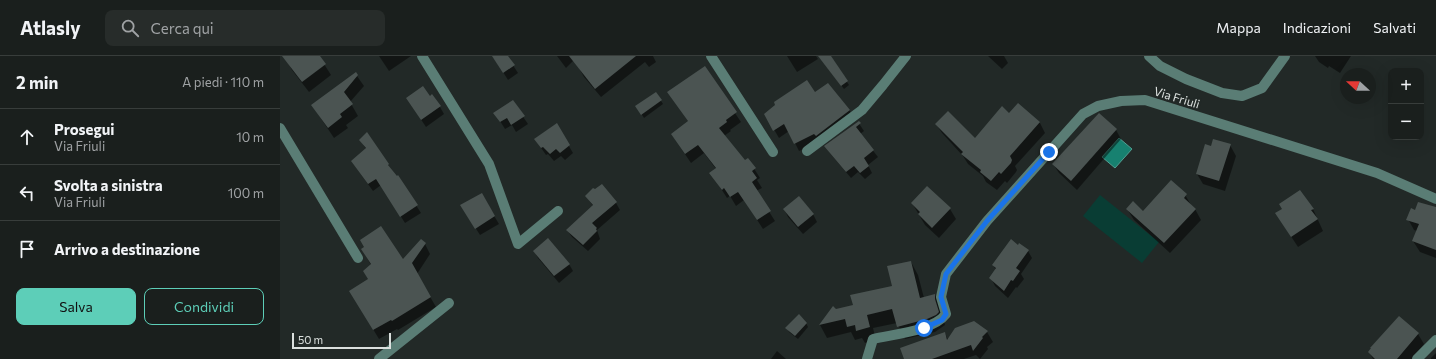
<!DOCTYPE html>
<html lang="it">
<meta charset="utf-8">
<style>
:root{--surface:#1a1f1d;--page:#272c2a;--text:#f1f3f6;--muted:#9fa2a4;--line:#383d3b;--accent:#5dceb8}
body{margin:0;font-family:Commissioner,sans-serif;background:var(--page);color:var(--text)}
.controls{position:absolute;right:12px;top:12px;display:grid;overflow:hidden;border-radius:8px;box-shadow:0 4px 16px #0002}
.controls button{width:36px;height:36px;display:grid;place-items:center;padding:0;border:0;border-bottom:1px solid var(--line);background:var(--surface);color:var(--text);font:20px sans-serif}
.compass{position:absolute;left:1060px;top:12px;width:36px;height:36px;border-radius:50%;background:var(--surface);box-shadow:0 4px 16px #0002;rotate:291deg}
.scale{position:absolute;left:12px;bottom:10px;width:99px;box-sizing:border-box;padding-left:4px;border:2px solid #dbe0de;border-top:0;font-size:11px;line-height:14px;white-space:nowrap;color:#dbe0de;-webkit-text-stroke:3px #222927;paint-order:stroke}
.stop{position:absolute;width:12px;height:12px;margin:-9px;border:3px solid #1a73e8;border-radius:50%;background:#fff}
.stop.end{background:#1a73e8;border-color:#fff;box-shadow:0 1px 4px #0008}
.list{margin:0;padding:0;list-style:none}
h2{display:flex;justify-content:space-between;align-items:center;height:52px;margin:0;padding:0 16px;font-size:17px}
h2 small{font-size:13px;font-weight:400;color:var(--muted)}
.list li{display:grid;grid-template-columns:26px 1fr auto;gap:12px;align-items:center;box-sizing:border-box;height:56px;padding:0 16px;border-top:1px solid var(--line)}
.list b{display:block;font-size:15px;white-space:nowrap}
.list p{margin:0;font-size:13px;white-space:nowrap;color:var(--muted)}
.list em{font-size:13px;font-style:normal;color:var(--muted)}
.actions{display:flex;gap:8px;padding:12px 16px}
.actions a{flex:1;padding:9px 0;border:1px solid var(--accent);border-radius:8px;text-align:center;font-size:14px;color:var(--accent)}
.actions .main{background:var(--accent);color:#111}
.icon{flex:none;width:22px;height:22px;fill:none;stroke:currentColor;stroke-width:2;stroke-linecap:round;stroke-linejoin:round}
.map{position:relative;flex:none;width:1156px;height:303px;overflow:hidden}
header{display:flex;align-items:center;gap:24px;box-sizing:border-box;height:56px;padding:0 20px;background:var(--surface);border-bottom:1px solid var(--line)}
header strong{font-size:19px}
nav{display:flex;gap:22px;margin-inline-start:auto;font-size:14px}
.search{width:280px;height:36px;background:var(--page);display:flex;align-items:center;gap:10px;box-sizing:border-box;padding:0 14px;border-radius:8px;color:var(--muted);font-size:15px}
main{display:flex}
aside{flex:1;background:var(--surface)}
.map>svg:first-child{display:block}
.green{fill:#093d34}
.water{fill:#178170;stroke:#529e91}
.shadow{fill:#0007}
.building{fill:#4b5452}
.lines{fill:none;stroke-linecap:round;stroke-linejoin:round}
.minor{stroke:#5a7d75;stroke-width:10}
.route{stroke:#1a73e8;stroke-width:5}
.labels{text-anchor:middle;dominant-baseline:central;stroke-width:4;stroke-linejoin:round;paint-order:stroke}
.street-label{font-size:12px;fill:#dbe0de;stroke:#222927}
</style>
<header>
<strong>Atlasly</strong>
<div class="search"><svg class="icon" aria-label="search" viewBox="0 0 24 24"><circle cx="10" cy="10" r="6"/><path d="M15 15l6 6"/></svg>Cerca qui</div>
<nav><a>Mappa</a><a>Indicazioni</a><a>Salvati</a></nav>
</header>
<main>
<aside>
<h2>2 min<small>A piedi · 110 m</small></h2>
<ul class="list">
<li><svg class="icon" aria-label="ahead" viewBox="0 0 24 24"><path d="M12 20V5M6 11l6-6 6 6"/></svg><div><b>Prosegui</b><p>Via Friuli</p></div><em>10 m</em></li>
<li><svg class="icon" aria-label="left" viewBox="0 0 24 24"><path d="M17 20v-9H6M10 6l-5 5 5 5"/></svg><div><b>Svolta a sinistra</b><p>Via Friuli</p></div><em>100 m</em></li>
<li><svg class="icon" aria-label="arrive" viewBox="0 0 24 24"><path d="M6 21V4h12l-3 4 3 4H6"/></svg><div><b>Arrivo a destinazione</b></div></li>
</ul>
<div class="actions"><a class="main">Salva</a><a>Condividi</a></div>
</aside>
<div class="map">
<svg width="1156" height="303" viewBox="0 0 1156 303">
<rect width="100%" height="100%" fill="#222927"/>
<!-- green -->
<path class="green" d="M 820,139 L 879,186 L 862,207 L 803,160 Z"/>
<!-- water -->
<path class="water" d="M 839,82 L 852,93 L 835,112 L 822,101 Z"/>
<!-- shadow -->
<g class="shadow">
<path d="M 10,0 L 39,0 L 51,19 L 29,36 L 12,14 L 6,3 Z"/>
<path d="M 99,0 L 131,0 L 109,15 Z"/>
<path d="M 213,0 L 227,0 L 238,17 L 228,24 Z"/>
<path d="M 277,0 L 294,0 L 295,3 L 286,12 Z"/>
<path d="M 314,0 L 373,0 L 376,6 L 369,11 L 365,6 L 321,41 L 304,21 L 299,12 Z"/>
<path d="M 507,0 L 536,0 L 538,3 L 517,16 Z"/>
<path d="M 539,0 L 550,0 L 569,29 L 564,33 Z"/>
<path d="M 708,0 L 724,0 L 728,7 L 722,13 Z"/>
<path d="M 1035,0 L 1071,0 L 1060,17 L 1049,10 L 1048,12 L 1039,6 Z"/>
<path d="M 424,11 L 461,66 L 450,74 L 451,75 L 444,80 L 464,106 L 468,103 L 480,122 L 477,124 L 482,132 L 476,135 L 495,165 L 483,173 L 464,144 L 456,150 L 450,140 L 447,142 L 431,117 L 436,113 L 424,97 L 411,107 L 392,79 L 409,66 L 389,36 Z"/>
<path d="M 77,20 L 84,30 L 70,46 L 78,60 L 66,69 L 68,72 L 54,82 L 32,49 Z"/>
<path d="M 548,28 L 570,55 L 574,63 L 539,86 L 519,95 L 509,75 L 499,82 L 485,58 L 535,37 Z"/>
<path d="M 376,37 L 383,48 L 364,62 L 359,54 Z"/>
<path d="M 149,41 L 160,51 L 164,58 L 146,71 L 132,50 Z"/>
<path d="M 233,46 L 248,68 L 236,76 L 232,69 L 225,73 L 215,57 Z"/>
<path d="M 738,49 L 760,67 L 765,77 L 735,110 L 737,114 L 736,116 L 727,127 L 725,125 L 717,134 L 706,126 L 703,120 L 688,108 L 683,100 L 662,77 L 656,68 L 695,84 L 729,59 Z"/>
<path d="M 578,66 L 584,75 L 580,78 L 598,101 L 588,109 L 592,117 L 585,123 L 578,116 L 571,122 L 550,97 L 546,90 Z"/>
<path d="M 276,68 L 293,97 L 285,104 L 281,100 L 274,105 L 268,98 L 266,99 L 255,83 Z"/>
<path d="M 836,74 L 841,83 L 797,134 L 779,117 L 773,108 Z"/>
<path d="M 80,84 L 108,109 L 112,116 L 117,121 L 118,121 L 141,157 L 125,167 L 101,129 L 93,135 L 72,106 L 86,93 Z"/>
<path d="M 950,89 L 956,100 L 945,135 L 923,128 L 917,118 L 931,91 Z"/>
<path d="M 904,137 L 911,149 L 915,153 L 921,164 L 890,197 L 854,164 L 847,153 L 863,156 Z"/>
<path d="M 201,138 L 219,168 L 200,179 L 186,157 Z"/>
<path d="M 306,140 L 336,147 L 340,154 L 317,174 L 320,183 L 308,195 L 292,181 L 287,174 L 313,150 Z"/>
<path d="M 632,147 L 670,153 L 676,163 L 659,182 L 645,169 Z"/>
<path d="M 1156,152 L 1156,202 L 1140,196 L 1133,185 L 1137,175 L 1134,174 L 1128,163 L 1136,155 Z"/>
<path d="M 504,153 L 533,158 L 537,166 L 523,178 L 508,161 Z"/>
<path d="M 1033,153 L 1043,175 L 1018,191 L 1003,168 Z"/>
<path d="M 145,188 L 150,198 L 137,218 L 156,251 L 118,274 L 117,273 L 99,283 L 76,245 L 89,224 L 91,209 L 82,193 L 123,205 Z"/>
<path d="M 738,190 L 748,195 L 752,202 L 741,218 L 744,223 L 737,232 L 736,231 L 728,242 L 715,230 L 711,222 L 716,214 L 713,209 Z"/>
<path d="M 254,195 L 289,208 L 293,215 L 279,227 L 258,202 Z"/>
<path d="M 631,206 L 638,219 L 644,242 L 655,239 L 662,252 L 662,257 L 665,269 L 655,276 L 625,283 L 617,267 L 593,272 L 596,284 L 585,287 L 582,282 L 575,284 L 571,276 L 547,282 L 540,269 L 553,252 L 556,254 L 574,250 L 613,231 Z"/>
<path d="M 526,267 L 528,271 L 518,283 L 509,276 L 507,272 Z"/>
<path d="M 707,276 L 713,286 L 707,291 L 708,293 L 700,303 L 696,299 L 684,303 L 625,303 L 665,277 L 668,284 Z"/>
<path d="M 1138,278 L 1144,288 L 1132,303 L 1093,303 L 1089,296 Z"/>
<path d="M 497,295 L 506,303 L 491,303 Z"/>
<path d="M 1156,297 L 1156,303 L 1151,303 L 1151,302 Z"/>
</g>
<!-- building -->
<g class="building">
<path d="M 2,0 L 40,0 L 46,8 L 22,26 Z"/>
<path d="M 212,0 L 228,0 L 235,9 L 223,17 Z"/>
<path d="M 289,0 L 356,0 L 315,33 Z"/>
<path d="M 538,0 L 551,0 L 568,25 L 561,30 Z"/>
<path d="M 425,10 L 457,56 L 446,64 L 447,66 L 439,72 L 465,104 L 468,102 L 476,112 L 472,115 L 477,122 L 472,126 L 491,155 L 477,164 L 458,136 L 450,141 L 444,132 L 442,134 L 429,117 L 436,112 L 418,89 L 405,98 L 391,78 L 408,65 L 387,36 Z"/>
<path d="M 76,16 L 78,19 L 64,36 L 73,48 L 60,58 L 62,61 L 48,72 L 31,49 Z"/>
<path d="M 527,24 L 535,36 L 548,27 L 570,54 L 536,80 L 534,78 L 514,88 L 504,68 L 493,75 L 484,58 L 495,49 L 494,46 Z"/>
<path d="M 143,30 L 150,40 L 152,38 L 161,50 L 141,64 L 126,42 Z"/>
<path d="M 376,36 L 382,44 L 361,59 L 355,50 Z"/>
<path d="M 233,44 L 245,60 L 231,69 L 227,62 L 220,66 L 213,57 Z"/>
<path d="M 738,47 L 760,66 L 730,100 L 732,104 L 731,107 L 721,118 L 719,116 L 711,125 L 700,116 L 701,114 L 681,98 L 683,96 L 655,68 L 668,55 L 695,82 L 722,50 L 729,57 Z"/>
<path d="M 819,57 L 837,73 L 791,125 L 772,108 Z"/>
<path d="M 579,65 L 581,67 L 576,71 L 594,94 L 584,102 L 589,110 L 580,117 L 574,110 L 566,116 L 544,90 Z"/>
<path d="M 277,67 L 290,89 L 280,97 L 276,93 L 270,98 L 263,91 L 261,92 L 254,83 Z"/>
<path d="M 87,76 L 109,108 L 108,109 L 117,120 L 118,119 L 138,149 L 120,161 L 96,123 L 88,128 L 71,105 L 86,92 L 79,84 Z"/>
<path d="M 933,83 L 951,88 L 939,125 L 916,118 L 925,88 L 931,90 Z"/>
<path d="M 891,124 L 907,138 L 904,142 L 916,153 L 884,187 L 846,153 L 853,145 L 863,155 Z"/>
<path d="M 322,128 L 337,146 L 312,167 L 317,172 L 316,173 L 317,175 L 303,189 L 286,174 L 313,149 L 305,140 L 313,132 L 315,133 Z"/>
<path d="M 647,130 L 671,152 L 652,172 L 638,158 L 640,156 L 631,147 Z"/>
<path d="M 1020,134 L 1034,153 L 1031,154 L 1038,163 L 1011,181 L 995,157 L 1002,153 L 999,148 Z"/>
<path d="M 202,137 L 215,160 L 195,173 L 180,149 Z"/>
<path d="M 519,140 L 534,158 L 518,171 L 503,153 Z"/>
<path d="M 1138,146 L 1156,151 L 1156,194 L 1132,185 L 1139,168 L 1126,164 L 1131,152 L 1135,154 Z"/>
<path d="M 101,170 L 123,203 L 141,183 L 146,187 L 132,207 L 151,241 L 112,265 L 111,264 L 93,274 L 69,235 L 88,223 L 83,215 L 91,208 L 81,193 L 84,191 L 80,184 Z"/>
<path d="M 268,182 L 290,208 L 274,220 L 253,195 Z"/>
<path d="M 731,183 L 738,189 L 739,187 L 749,194 L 736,212 L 740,215 L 733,225 L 731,224 L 724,235 L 709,222 L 716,212 L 712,209 Z"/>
<path d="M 631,205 L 640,242 L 655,238 L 655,243 L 659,256 L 656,259 L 647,263 L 617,271 L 612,253 L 587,259 L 590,271 L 576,275 L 575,269 L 567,271 L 565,263 L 539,269 L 553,250 L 556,253 L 573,249 L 570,239 L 612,230 L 607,210 Z"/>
<path d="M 519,258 L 527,267 L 515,280 L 505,272 Z"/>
<path d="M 1119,260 L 1139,277 L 1117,303 L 1095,303 L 1088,296 L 1091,292 L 1090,292 Z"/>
<path d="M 694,265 L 708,275 L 702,281 L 703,282 L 693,295 L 691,289 L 652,303 L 624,303 L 620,292 L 665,276 L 667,284 L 675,272 Z"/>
</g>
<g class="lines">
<!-- minor -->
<g class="minor">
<path d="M 142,0 L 209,108 L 238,188 L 278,155"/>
<path d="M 431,0 L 493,96"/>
<path d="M 869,0 L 880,10 L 906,23 L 942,37 L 962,40 L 982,32 L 1005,0"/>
<path d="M 0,72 L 78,202"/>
<path d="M 527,95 L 582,54 L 603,29 L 626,0"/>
<path d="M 99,303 L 169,247"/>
<path d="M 587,303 L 593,283 C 614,278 653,275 666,258 L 661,241 L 666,218 L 707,165 L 803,58 L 818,50 L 841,45 L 865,44 L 1097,117 L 1156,143"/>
<path d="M 1137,303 L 1156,284"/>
</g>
</g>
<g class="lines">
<!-- route -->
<path class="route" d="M 644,272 L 662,264 L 666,258 L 661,241 L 666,218 L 707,165 L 769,96"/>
</g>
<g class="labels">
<!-- street labels -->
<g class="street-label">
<text transform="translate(897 41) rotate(17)">Via Friuli</text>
</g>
</g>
</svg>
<div class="controls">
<button>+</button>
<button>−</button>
</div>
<svg class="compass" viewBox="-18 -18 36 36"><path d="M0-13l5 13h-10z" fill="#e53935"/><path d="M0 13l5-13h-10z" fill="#9fa2a4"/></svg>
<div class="scale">50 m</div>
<div class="stop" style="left:644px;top:272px"></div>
<div class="stop end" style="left:769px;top:96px"></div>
</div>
</main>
